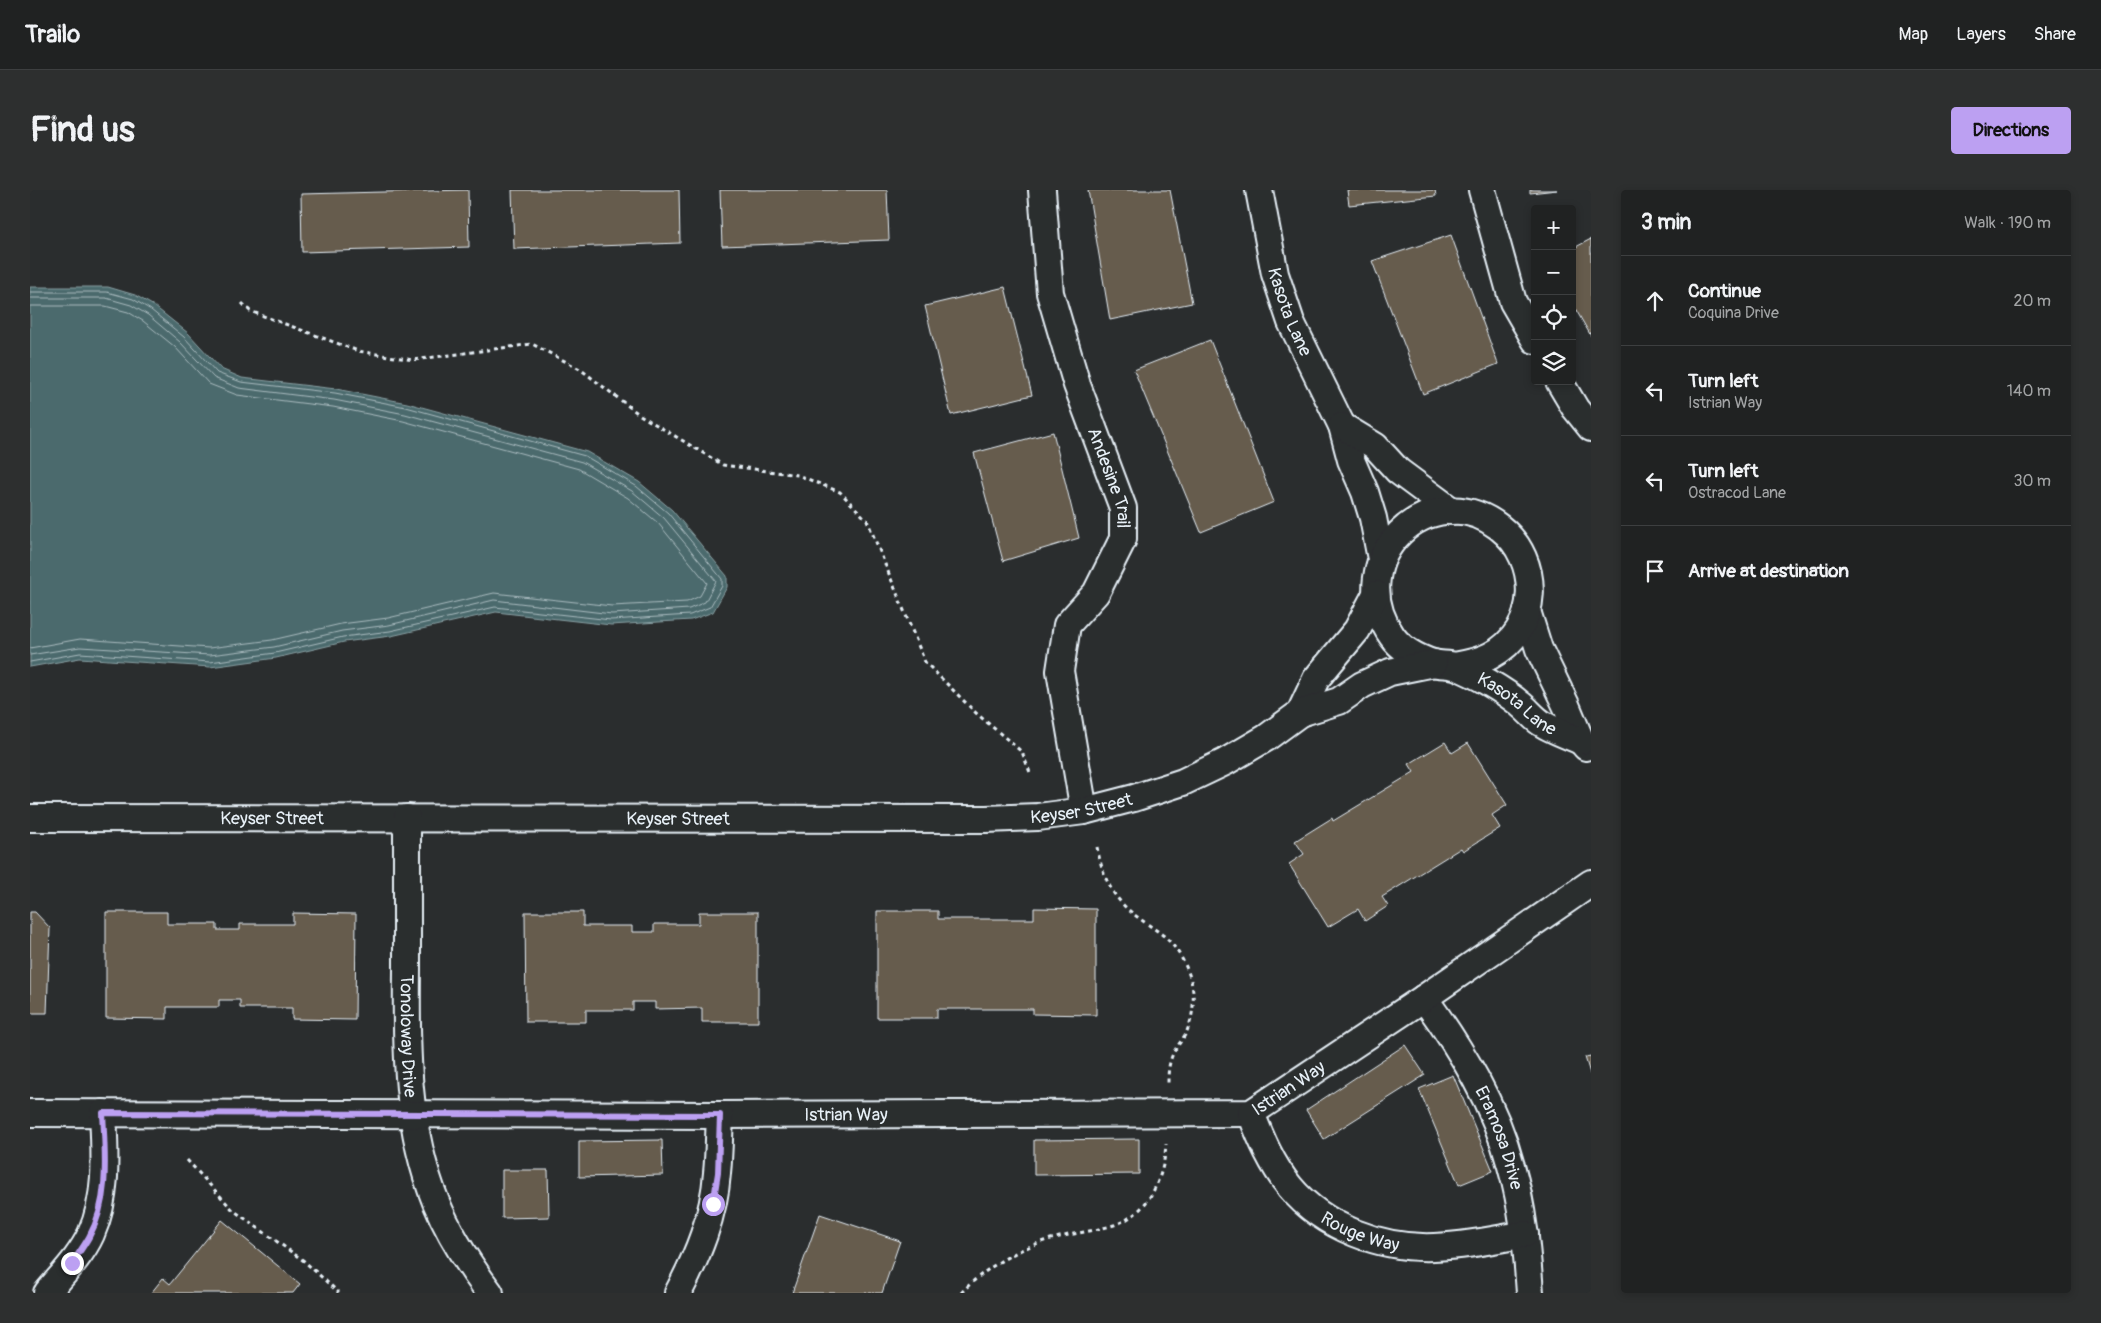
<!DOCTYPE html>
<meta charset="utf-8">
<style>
:root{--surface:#202222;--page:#2d2f2f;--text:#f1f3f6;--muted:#a2a4a5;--line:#3d3f40;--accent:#bca0f2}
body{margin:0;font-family:Pangolin,sans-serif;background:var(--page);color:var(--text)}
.controls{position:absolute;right:15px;top:15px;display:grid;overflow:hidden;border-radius:5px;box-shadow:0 2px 8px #0003}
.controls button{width:45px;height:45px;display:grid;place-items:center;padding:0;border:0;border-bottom:1px solid var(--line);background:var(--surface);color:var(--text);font:25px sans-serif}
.stop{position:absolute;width:15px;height:15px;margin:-11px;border:4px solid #bca0f2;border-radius:50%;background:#fff}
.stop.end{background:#bca0f2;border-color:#fff;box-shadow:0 1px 5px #0008}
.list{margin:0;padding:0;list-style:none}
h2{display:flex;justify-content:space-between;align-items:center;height:65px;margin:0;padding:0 20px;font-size:21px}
h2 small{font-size:16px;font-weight:400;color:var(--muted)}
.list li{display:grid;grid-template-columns:32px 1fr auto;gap:15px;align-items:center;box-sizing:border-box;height:90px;padding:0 20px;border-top:1px solid var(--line)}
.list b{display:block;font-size:19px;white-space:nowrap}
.list p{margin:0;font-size:16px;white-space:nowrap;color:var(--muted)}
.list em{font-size:16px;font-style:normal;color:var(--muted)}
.icon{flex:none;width:28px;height:28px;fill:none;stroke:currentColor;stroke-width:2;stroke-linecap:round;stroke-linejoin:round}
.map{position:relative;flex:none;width:1561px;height:1103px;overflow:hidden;border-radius:5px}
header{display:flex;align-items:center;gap:30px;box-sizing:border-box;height:70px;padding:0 25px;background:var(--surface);border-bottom:1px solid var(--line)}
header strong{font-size:24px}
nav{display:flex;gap:28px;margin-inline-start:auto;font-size:18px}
.intro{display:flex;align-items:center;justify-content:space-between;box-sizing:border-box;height:120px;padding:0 30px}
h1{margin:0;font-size:35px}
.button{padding:12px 22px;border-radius:5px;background:var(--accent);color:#111;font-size:18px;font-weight:700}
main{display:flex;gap:30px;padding:0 30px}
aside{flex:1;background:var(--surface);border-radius:5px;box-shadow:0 2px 8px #0003}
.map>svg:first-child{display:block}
.water{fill:#4c6b6d;stroke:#8aa1a5}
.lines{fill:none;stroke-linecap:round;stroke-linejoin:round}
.shore{stroke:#aabbc0;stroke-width:1}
.building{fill:#665b4d;stroke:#e8f1f8}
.minor-casing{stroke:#e8f1f8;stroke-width:30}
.path{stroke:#e8f1f8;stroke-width:3;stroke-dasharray:4 4;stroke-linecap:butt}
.minor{stroke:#2a2d2e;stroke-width:26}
.route{stroke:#bca0f2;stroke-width:6}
.labels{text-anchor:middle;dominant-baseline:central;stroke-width:4;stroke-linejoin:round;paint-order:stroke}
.street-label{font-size:18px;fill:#e8f1f8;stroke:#2a2d2e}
</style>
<header>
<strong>Trailo</strong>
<nav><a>Map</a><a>Layers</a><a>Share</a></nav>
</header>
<div class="intro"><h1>Find us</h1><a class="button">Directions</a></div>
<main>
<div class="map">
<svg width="1561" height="1103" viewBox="0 0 1561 1103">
<rect width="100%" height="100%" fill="#2a2d2e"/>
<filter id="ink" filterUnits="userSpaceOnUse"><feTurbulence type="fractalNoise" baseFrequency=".02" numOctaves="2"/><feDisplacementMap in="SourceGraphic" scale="10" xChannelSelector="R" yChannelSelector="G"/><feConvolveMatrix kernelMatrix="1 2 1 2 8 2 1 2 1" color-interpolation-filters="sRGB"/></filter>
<g filter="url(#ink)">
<!-- water -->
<path class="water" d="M 0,97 L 78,97 L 105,105 L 124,116 L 158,143 L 191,179 L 212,188 L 306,199 L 377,213 L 557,262 L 609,292 L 642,320 L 697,386 L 697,397 L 683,422 L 661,430 L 581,435 L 466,422 L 361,446 L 314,452 L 246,468 L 180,477 L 50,468 L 0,477 Z"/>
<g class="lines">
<!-- shore -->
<g class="shore">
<path d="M 0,102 L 77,102 L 103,109 L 121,120 L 154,147 L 187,183 L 211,192 L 305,203 L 376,217 L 555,266 L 606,296 L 638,323 L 692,389 L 692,396 L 680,417 L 660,425 L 581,430 L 465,417 L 360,441 L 313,447 L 245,463 L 180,472 L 50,463 L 0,472"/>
<path d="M 0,108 L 76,108 L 101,115 L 118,125 L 150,152 L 184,188 L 209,198 L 304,210 L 375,224 L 552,272 L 602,301 L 634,328 L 686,391 L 675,412 L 659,419 L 582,424 L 464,410 L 359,435 L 312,441 L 244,457 L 180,465 L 50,457 L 0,465"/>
<path d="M 0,116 L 75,116 L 98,122 L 113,131 L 145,157 L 179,194 L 207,205 L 303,217 L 373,231 L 549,279 L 598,308 L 628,333 L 677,393 L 670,406 L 657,412 L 582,416 L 464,403 L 358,428 L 311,434 L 242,450 L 179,458 L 50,449 L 0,458"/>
</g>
</g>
<!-- building -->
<g class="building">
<path d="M 438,0 L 439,57 L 272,62 L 271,4 Z"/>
<path d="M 482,0 L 649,0 L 650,53 L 484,59 Z"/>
<path d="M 690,0 L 857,0 L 859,50 L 692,56 Z"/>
<path d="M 1058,0 L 1140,0 L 1162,113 L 1080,130 Z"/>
<path d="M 1317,0 L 1405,0 L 1406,6 L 1319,15 Z"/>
<path d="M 1500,0 L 1527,0 L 1500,3 Z"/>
<path d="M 1421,45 L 1468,174 L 1393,204 L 1342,71 Z"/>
<path d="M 1561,49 L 1561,146 L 1542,113 L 1542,59 Z"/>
<path d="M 975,97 L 1002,205 L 921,225 L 895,116 Z"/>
<path d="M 1180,150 L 1244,312 L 1171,342 L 1104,180 Z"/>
<path d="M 1023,242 L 1049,348 L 973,371 L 944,263 Z"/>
<path d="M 1415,552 L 1422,563 L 1438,553 L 1477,615 L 1462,625 L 1470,638 L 1433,661 L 1431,658 L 1352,707 L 1358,716 L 1335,731 L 1328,719 L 1298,737 L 1259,674 L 1274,664 L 1265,651 L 1302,628 L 1303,631 L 1384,582 L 1379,574 Z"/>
<path d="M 1004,718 L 1066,719 L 1066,825 L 1003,824 L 1003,819 L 907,819 L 907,828 L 847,828 L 847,721 L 908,721 L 908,729 L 1004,729 Z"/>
<path d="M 0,722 L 5,722 L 20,738 L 17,823 L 0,823 Z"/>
<path d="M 76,722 L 137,722 L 137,734 L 187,734 L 187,740 L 210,740 L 210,734 L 263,734 L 263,723 L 326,724 L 325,830 L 262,829 L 262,818 L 210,818 L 210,810 L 189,810 L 189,817 L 137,817 L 137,829 L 76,828 Z"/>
<path d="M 495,722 L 553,722 L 553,736 L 602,736 L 602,742 L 624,742 L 624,734 L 669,734 L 669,722 L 728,722 L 728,832 L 672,832 L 672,818 L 625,819 L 625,812 L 603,812 L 603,820 L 556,820 L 556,832 L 496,832 Z"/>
<path d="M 1375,855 L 1395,885 L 1294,949 L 1276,920 Z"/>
<path d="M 1561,866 L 1561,887 L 1555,867 Z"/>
<path d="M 1423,885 L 1463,981 L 1429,995 L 1389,899 Z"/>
<path d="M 1109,949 L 1109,984 L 1004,985 L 1004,950 Z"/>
<path d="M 632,950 L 633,985 L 549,987 L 549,951 Z"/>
<path d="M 472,980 L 518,980 L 519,1027 L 472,1028 Z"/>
<path d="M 790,1024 L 870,1051 L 852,1103 L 762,1103 Z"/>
<path d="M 192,1030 L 270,1094 L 263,1103 L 121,1103 L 133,1088 L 140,1094 Z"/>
</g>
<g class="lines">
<!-- minor casing -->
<g class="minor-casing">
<g id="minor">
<path id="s1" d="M 1012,0 L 1020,103 L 1047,195 L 1093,318 L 1093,349 L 1066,403 L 1037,435 L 1030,481 L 1054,621"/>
<path id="s2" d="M 1229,0 L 1245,84 L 1261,132 L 1312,236 L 1321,270 L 1335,302 L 1343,328 L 1351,369"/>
<path d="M 1452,0 L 1483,112 L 1505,150"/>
<path d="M 1529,191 L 1545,218 L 1561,238"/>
<path d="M 1312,236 L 1345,256 L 1368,281 L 1422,321"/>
<path d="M 1497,421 L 1509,459 L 1536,515 L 1551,551 L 1556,557"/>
<path id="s3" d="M 1424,476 C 1437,474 1448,472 1460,466 C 1511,440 1512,370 1469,337 C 1401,284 1309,369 1362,446 C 1371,459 1388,468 1403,473 C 1410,475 1418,474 1425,476 C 1444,483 1475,501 1490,514 C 1498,520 1504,529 1513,534 C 1525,541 1538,546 1551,551"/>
<path d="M 1270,523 L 1286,489 L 1327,440 L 1346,404"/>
<path id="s4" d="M 0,628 L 956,629 L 1008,627 L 1054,621 L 1104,608 L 1153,592 L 1195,572 L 1236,548 L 1270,523 L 1309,511 L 1332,495 L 1360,482 L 1404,473"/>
<path id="s5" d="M 377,628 C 377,679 377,730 377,780 C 376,858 376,938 406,1012 C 419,1044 439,1075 460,1103"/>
<path id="s6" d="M 1394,808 C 1431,859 1465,915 1481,976 C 1493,1017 1497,1060 1500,1103"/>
<path id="s7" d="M 0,923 L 690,925 L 1221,923 L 1394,808 L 1561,693"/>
<path id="s8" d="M 1221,923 C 1231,949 1242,975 1260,997 C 1294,1038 1352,1059 1404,1057 C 1434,1056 1465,1050 1495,1044"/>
<path d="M 17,1103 C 32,1085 51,1066 61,1044 C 78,1006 75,964 73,923"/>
<path d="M 648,1103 C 668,1065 684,1026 687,983 C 689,964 689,944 690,925"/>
</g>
</g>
<!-- path -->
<g class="path">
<path d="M 212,113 L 220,121 L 328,161 L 383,170 L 502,154 L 550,179 L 610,225 L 693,275 L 768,285 L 810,302 L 837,330 L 895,472 L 946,523 L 992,562 L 1001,585"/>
<path d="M 1067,657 C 1071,677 1076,694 1089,710 C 1101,725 1119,734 1134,746 C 1149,759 1161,782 1163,802 C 1164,816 1162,831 1156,843 C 1152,851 1145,858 1142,866 C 1138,876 1138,886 1138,896"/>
<path d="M 157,970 L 203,1020 L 274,1071 L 309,1103"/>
<path d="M 931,1103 C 954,1079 982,1062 1014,1051 C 1037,1044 1061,1042 1084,1035 C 1119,1024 1134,987 1136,954"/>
</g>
<!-- minor -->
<use href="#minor" class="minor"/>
</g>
</g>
<g class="lines" filter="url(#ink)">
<!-- route -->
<path class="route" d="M 42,1073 C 48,1064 54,1056 59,1047 C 80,1010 75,963 73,923 L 690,925 L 688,983 L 683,1014"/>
</g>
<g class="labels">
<!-- street labels -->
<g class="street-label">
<text stroke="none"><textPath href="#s2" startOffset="126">Kasota Lane</textPath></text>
<text stroke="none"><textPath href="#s1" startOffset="298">Andesine Trail</textPath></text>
<text stroke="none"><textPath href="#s3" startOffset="558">Kasota Lane</textPath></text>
<text stroke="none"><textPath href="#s4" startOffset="1052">Keyser Street</textPath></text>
<text stroke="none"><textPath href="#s4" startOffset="242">Keyser Street</textPath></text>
<text stroke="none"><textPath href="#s4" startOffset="648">Keyser Street</textPath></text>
<text stroke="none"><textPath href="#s5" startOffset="218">Tonoloway Drive</textPath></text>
<text stroke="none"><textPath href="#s7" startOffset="1266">Istrian Way</textPath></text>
<text stroke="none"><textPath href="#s7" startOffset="816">Istrian Way</textPath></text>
<text stroke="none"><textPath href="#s6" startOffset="160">Eramosa Drive</textPath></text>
<text stroke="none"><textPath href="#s8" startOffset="169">Rouge Way</textPath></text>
</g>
</g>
</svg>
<div class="controls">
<button>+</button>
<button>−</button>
<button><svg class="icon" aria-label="locate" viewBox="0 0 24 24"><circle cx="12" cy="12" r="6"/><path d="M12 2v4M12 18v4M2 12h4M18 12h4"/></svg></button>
<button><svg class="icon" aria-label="layers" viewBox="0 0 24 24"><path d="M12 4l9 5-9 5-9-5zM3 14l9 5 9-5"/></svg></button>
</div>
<div class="stop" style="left:683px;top:1014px"></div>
<div class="stop end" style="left:42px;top:1073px"></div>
</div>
<aside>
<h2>3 min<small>Walk · 190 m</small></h2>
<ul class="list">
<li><svg class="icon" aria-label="ahead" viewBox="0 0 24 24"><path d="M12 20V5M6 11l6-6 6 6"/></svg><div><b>Continue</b><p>Coquina Drive</p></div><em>20 m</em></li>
<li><svg class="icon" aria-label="left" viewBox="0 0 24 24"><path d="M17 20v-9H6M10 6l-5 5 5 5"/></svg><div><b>Turn left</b><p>Istrian Way</p></div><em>140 m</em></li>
<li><svg class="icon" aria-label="left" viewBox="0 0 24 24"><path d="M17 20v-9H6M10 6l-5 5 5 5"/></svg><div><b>Turn left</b><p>Ostracod Lane</p></div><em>30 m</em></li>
<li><svg class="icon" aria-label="arrive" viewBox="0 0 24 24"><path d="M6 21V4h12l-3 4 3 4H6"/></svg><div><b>Arrive at destination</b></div></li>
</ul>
</aside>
</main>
